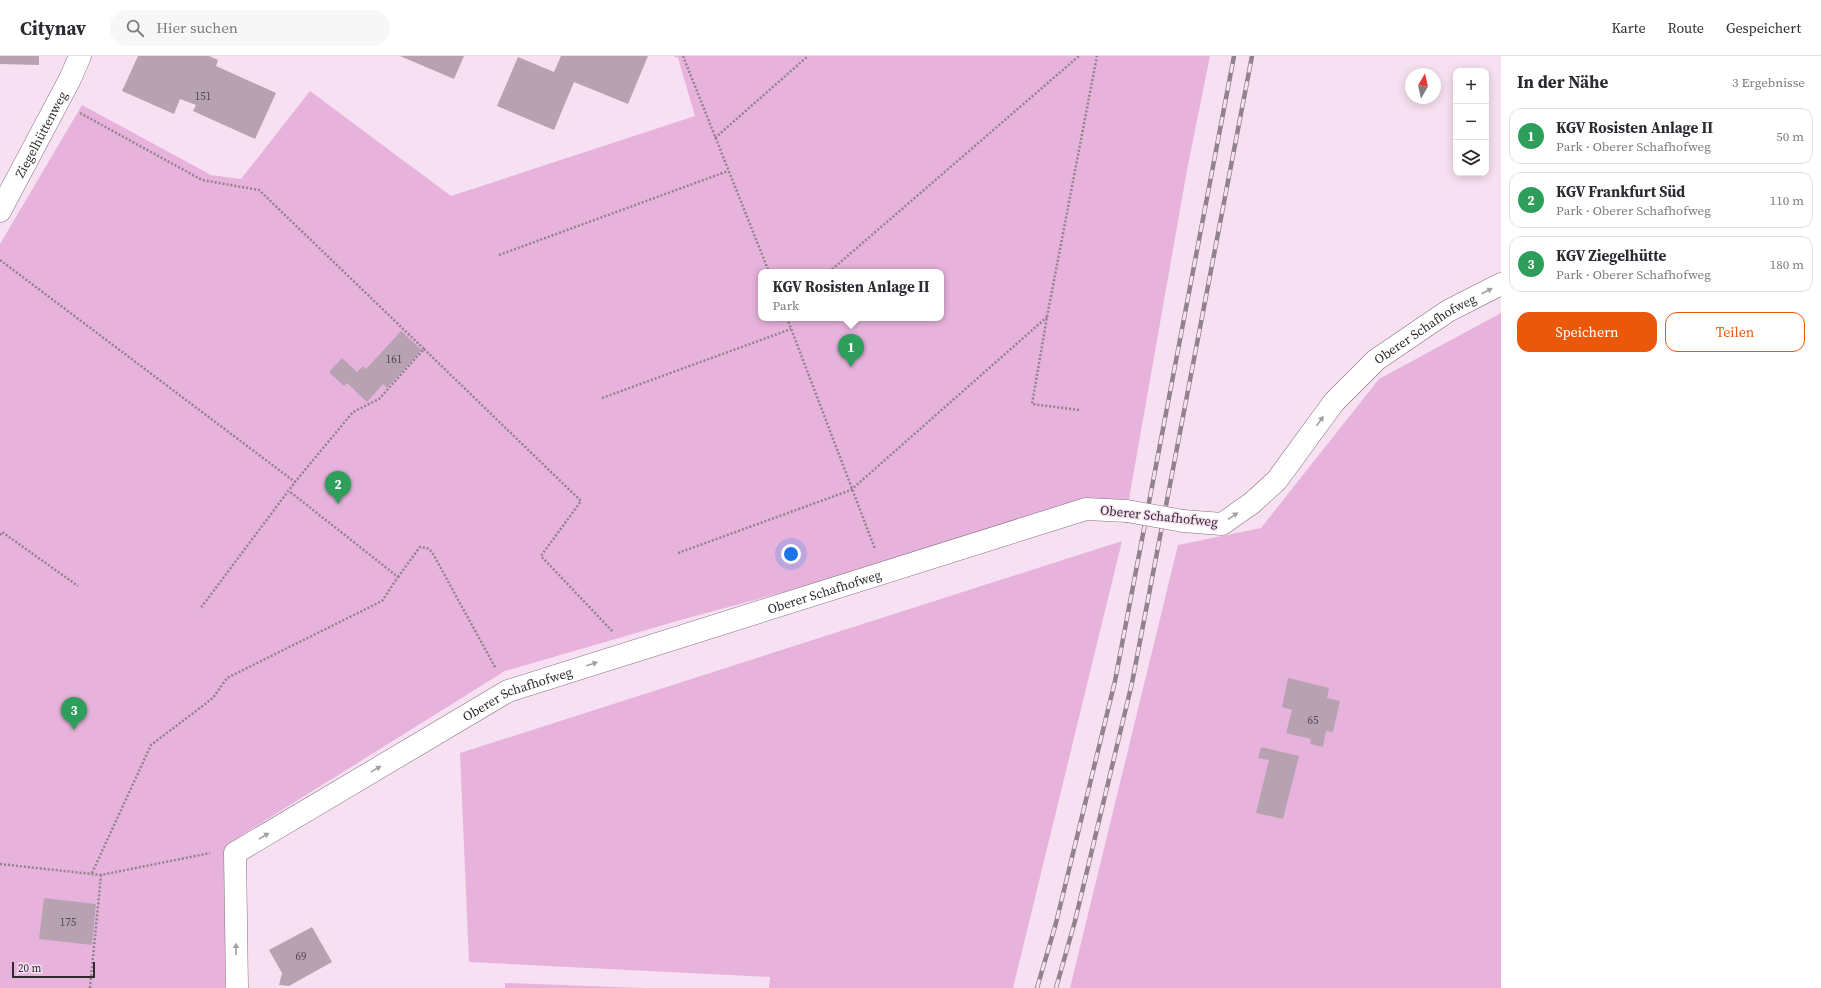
<!DOCTYPE html>
<html lang="de">
<meta charset="utf-8">
<style>
:root{--surface:#fff;--page:#f7f7f7;--text:#2b2b33;--muted:#7c7c81;--line:#e1e1e2;--accent:#ea580c}
body{margin:0;font-family:"Source Serif 4",serif;background:var(--page);color:var(--text)}
.controls{position:absolute;right:12px;top:12px;display:grid;overflow:hidden;border-radius:8px;box-shadow:0 2px 10px #0003}
.controls button{width:36px;height:36px;display:grid;place-items:center;padding:0;border:0;border-bottom:1px solid var(--line);background:var(--surface);color:var(--text);font:20px sans-serif}
.compass{position:absolute;left:1405px;top:12px;width:36px;height:36px;border-radius:50%;background:var(--surface);box-shadow:0 2px 10px #0003;rotate:9deg}
.scale{position:absolute;left:12px;bottom:10px;width:83px;box-sizing:border-box;padding-left:4px;border:2px solid #322a31;border-top:0;font-size:11px;line-height:14px;white-space:nowrap;color:#322a31;-webkit-text-stroke:3px #f6e0f1;paint-order:stroke}
.you{position:absolute;left:791px;top:498px;width:14px;height:14px;margin:-10px;border:3px solid #fff;border-radius:50%;background:#1a73e8;box-shadow:0 0 0 6px #1a73e833}
.badge{display:grid;place-items:center;width:26px;height:26px;border-radius:50%;background:var(--accent);color:#fff;font-size:13px;font-weight:700}
.pin{position:absolute;translate:-50% -33px;filter:drop-shadow(0 1px 2px #0008)}
.pin::after{content:'';position:absolute;top:21px;width:14px;height:12px;background:inherit;clip-path:polygon(0 0,100% 0,50% 100%)}
.popup{position:absolute;left:758px;top:213px;width:186px;height:52px;box-sizing:border-box;display:grid;place-content:center;border-radius:8px;background:var(--surface);filter:drop-shadow(0 1px 3px #0005);font-size:13px;white-space:nowrap;color:var(--muted)}
.popup b{font-size:15px;color:var(--text)}
.popup::after{content:'';position:absolute;left:50%;top:100%;margin-left:-8px;border:8px solid transparent;border-top-color:var(--surface)}
.list{margin:0;padding:0;list-style:none}
h2{display:flex;justify-content:space-between;align-items:center;height:52px;margin:0;padding:0 16px;font-size:17px}
h2 small{font-size:13px;font-weight:400;color:var(--muted)}
.list li{display:grid;grid-template-columns:26px 1fr auto;gap:12px;align-items:center;box-sizing:border-box;height:56px;margin:0 8px 8px;padding:0 8px;border:1px solid var(--line);border-radius:12px}
.list b{display:block;font-size:15px;white-space:nowrap}
.list p{margin:0;font-size:13px;white-space:nowrap;color:var(--muted)}
.list em{font-size:13px;font-style:normal;color:var(--muted)}
.actions{display:flex;gap:8px;padding:12px 16px}
.actions a{flex:1;padding:9px 0;border:1px solid var(--accent);border-radius:12px;text-align:center;font-size:14px;color:var(--accent)}
.actions .main{background:var(--accent);color:#fff}
.icon{flex:none;width:22px;height:22px;fill:none;stroke:currentColor;stroke-width:2;stroke-linecap:round;stroke-linejoin:round}
.map{position:relative;flex:none;width:1501px;height:932px;overflow:hidden}
header{display:flex;align-items:center;gap:24px;box-sizing:border-box;height:56px;padding:0 20px;background:var(--surface);border-bottom:1px solid var(--line)}
header strong{font-size:19px}
nav{display:flex;gap:22px;margin-inline-start:auto;font-size:14px}
.search{width:280px;height:36px;background:var(--page);display:flex;align-items:center;gap:10px;box-sizing:border-box;padding:0 14px;border-radius:22px;color:var(--muted);font-size:15px}
main{display:flex}
aside{flex:1;background:var(--surface)}
.map>svg:first-child{display:block}
.green{fill:#e7b3dc;fill-rule:evenodd}
.building{fill:#b7a2b2}
.lines{fill:none;stroke-linecap:round;stroke-linejoin:round}
.street-casing{stroke:#84707f;stroke-width:23}
.path{stroke:#91828e;stroke-width:2.5;stroke-dasharray:2 2;stroke-linecap:butt}
.street{stroke:#fff;stroke-width:22}
.rail-casing{stroke:#91828e;stroke-width:4.5}
.rail{stroke:#f6e0f1;stroke-width:3;stroke-dasharray:9;stroke-linecap:butt}
.street-bridge-casing{stroke:#84707f;stroke-width:23;stroke-linecap:butt}
.street-bridge{stroke:#fff;stroke-width:22}
.oneway{fill:#a39fa2}
.labels{text-anchor:middle;dominant-baseline:central;stroke-width:3;stroke-linejoin:round;paint-order:stroke}
.number-label{font-size:11px;fill:#534851}
.street-label{font-size:13px;fill:#322a31;stroke:#f6e0f1}
</style>
<header>
<strong>Citynav</strong>
<div class="search"><svg class="icon" aria-label="search" viewBox="0 0 24 24"><circle cx="10" cy="10" r="6"/><path d="M15 15l6 6"/></svg>Hier suchen</div>
<nav><a>Karte</a><a>Route</a><a>Gespeichert</a></nav>
</header>
<main>
<div class="map">
<svg width="1501" height="932" viewBox="0 0 1501 932">
<rect width="100%" height="100%" fill="#f6e0f1"/>
<!-- green -->
<g class="green">
<path d="M 673,0 L 1210,0 L 1187,114 L 1129,443 L 684,563 L 505,615 L 226,789 L 225,932 L 0,932 L 0,188 L 82,49 L 211,119 L 241,123 L 310,35 L 451,140 L 695,60 L 678,2 ZM 761,216 L 941,216 L 941,262 L 761,262 Z"/>
<path d="M 1501,257 L 1501,932 L 1070,932 L 1178,489 L 1261,472 L 1379,323 Z"/>
<path d="M 1122,485 L 1013,932 L 769,932 L 770,921 L 469,906 L 460,697 Z"/>
<path d="M 505,927 L 644,932 L 505,932 Z"/>
</g>
<!-- building -->
<g class="building">
<path d="M 0,0 L 39,0 L 39,9 L 0,8 Z"/>
<path d="M 138,0 L 209,0 L 218,4 L 216,10 L 276,37 L 255,83 L 193,55 L 196,49 L 180,43 L 174,58 L 122,35 Z"/>
<path d="M 400,0 L 464,0 L 454,23 Z"/>
<path d="M 561,0 L 648,0 L 628,48 L 574,26 L 554,74 L 497,50 L 518,1 L 554,16 Z"/>
<path d="M 401,275 L 422,294 L 387,332 L 383,328 L 367,346 L 347,327 L 344,330 L 329,316 L 342,302 L 357,316 L 363,310 L 366,313 Z"/>
<path d="M 1288,622 L 1329,632 L 1327,642 L 1340,645 L 1333,676 L 1326,675 L 1323,691 L 1310,688 L 1311,683 L 1286,677 L 1292,654 L 1282,651 Z"/>
<path d="M 1261,691 L 1299,700 L 1283,763 L 1256,757 L 1269,704 L 1258,702 Z"/>
<path d="M 44,842 L 96,848 L 92,889 L 39,883 Z"/>
<path d="M 312,871 L 332,906 L 289,930 L 279,929 L 282,917 L 269,894 Z"/>
</g>
<g class="lines">
<!-- street casing -->
<g class="street-casing">
<g id="street">
<path id="s1" d="M 0,155 L 70,23 L 80,0"/>
<path id="s2" d="M 1183,465 L 1222,468 L 1252,447 L 1277,424 L 1334,346 L 1376,304 L 1448,255 L 1501,228"/>
<path id="s3" d="M 237,932 L 235,797 L 508,635 L 1086,453 L 1127,455"/>
</g>
</g>
<!-- path -->
<g class="path">
<path d="M 683,0 L 769,216"/>
<path d="M 80,57 L 202,124 L 259,134 L 424,293 L 379,343 L 353,356 L 295,426 L 200,553"/>
<path d="M 715,82 L 808,0"/>
<path d="M 499,199 L 728,115"/>
<path d="M 0,204 L 295,426"/>
<path d="M 829,216 L 1079,0"/>
<path d="M 787,262 L 875,493"/>
<path d="M 424,293 L 581,445 L 541,500 L 613,576"/>
<path d="M 602,342 L 791,273"/>
<path d="M 1079,354 L 1032,348 L 1047,261 L 1097,0"/>
<path d="M 0,479 L 2,476 L 78,530"/>
<path d="M 678,497 L 851,434 L 1047,261"/>
<path d="M 398,521 L 420,491 L 427,492 L 432,496 L 496,613"/>
<path d="M 0,808 L 101,819"/>
<path d="M 92,817 L 151,689 L 213,642 L 227,622 L 382,545 L 398,521 L 289,435"/>
<path d="M 90,932 L 101,819 L 210,797"/>
</g>
<!-- street -->
<use href="#street" class="street"/>
<!-- rail casing -->
<g class="rail-casing">
<g id="rail">
<path d="M 1037,932 L 1056,867 L 1115,625 L 1234,0"/>
<path d="M 1056,932 L 1075,865 L 1132,627 L 1252,0"/>
</g>
</g>
<!-- rail -->
<use href="#rail" class="rail"/>
<!-- street-bridge casing -->
<g class="street-bridge-casing">
<path id="street-bridge" d="M 1127,455 L 1183,465"/>
</g>
<!-- street-bridge -->
<use href="#street-bridge" class="street-bridge"/>
</g>
<!-- one-way arrows -->
<defs><path id="oneway-solid" d="M-6-.8H1V-3.2L6.5 0L1 3.2V.8H-6Z"/></defs>
<g class="oneway">
<use href="#oneway-solid" transform="translate(1487 235) rotate(-27)"/>
<use href="#oneway-solid" transform="translate(1320 365) rotate(-54)"/>
<use href="#oneway-solid" transform="translate(1233 460) rotate(-35)"/>
<use href="#oneway-solid" transform="translate(592 608) rotate(-18)"/>
<use href="#oneway-solid" transform="translate(376 713) rotate(-31)"/>
<use href="#oneway-solid" transform="translate(264 780) rotate(-31)"/>
<use href="#oneway-solid" transform="translate(236 893) rotate(-91)"/>
</g>
<g class="labels">
<!-- number labels -->
<g class="number-label">
<text x="203" y="40">151</text>
<text x="394" y="303">161</text>
<text x="1313" y="664">65</text>
<text x="68" y="866">175</text>
<text x="301" y="900">69</text>
</g>
<!-- street labels -->
<g class="street-label">
<text stroke="none"><textPath href="#s1" startOffset="87">Ziegelhüttenweg</textPath></text>
<text stroke="none"><textPath href="#s2" startOffset="324">Oberer Schafhofweg</textPath></text>
<text transform="translate(1159 460) rotate(6)">Oberer Schafhofweg</text>
<text stroke="none"><textPath href="#s3" startOffset="784">Oberer Schafhofweg</textPath></text>
<text stroke="none"><textPath href="#s3" startOffset="460">Oberer Schafhofweg</textPath></text>
</g>
</g>
</svg>
<div class="controls">
<button>+</button>
<button>−</button>
<button><svg class="icon" aria-label="layers" viewBox="0 0 24 24"><path d="M12 4l9 5-9 5-9-5zM3 14l9 5 9-5"/></svg></button>
</div>
<svg class="compass" viewBox="-18 -18 36 36"><path d="M0-13l5 13h-10z" fill="#e53935"/><path d="M0 13l5-13h-10z" fill="#7c7c81"/></svg>
<div class="scale">20 m</div>
<div class="you"></div>
<div class="pin badge" style="left:851px;top:311px;background:#2e9e5b">1</div>
<div class="popup"><b>KGV Rosisten Anlage II</b>Park</div>
<div class="pin badge" style="left:338px;top:448px;background:#2e9e5b">2</div>
<div class="pin badge" style="left:74px;top:674px;background:#2e9e5b">3</div>
</div>
<aside>
<h2>In der Nähe<small>3 Ergebnisse</small></h2>
<ul class="list">
<li><span class="badge" style="background:#2e9e5b">1</span><div><b>KGV Rosisten Anlage II</b><p>Park · Oberer Schafhofweg</p></div><em>50 m</em></li>
<li><span class="badge" style="background:#2e9e5b">2</span><div><b>KGV Frankfurt Süd</b><p>Park · Oberer Schafhofweg</p></div><em>110 m</em></li>
<li><span class="badge" style="background:#2e9e5b">3</span><div><b>KGV Ziegelhütte</b><p>Park · Oberer Schafhofweg</p></div><em>180 m</em></li>
</ul>
<div class="actions"><a class="main">Speichern</a><a>Teilen</a></div>
</aside>
</main>
